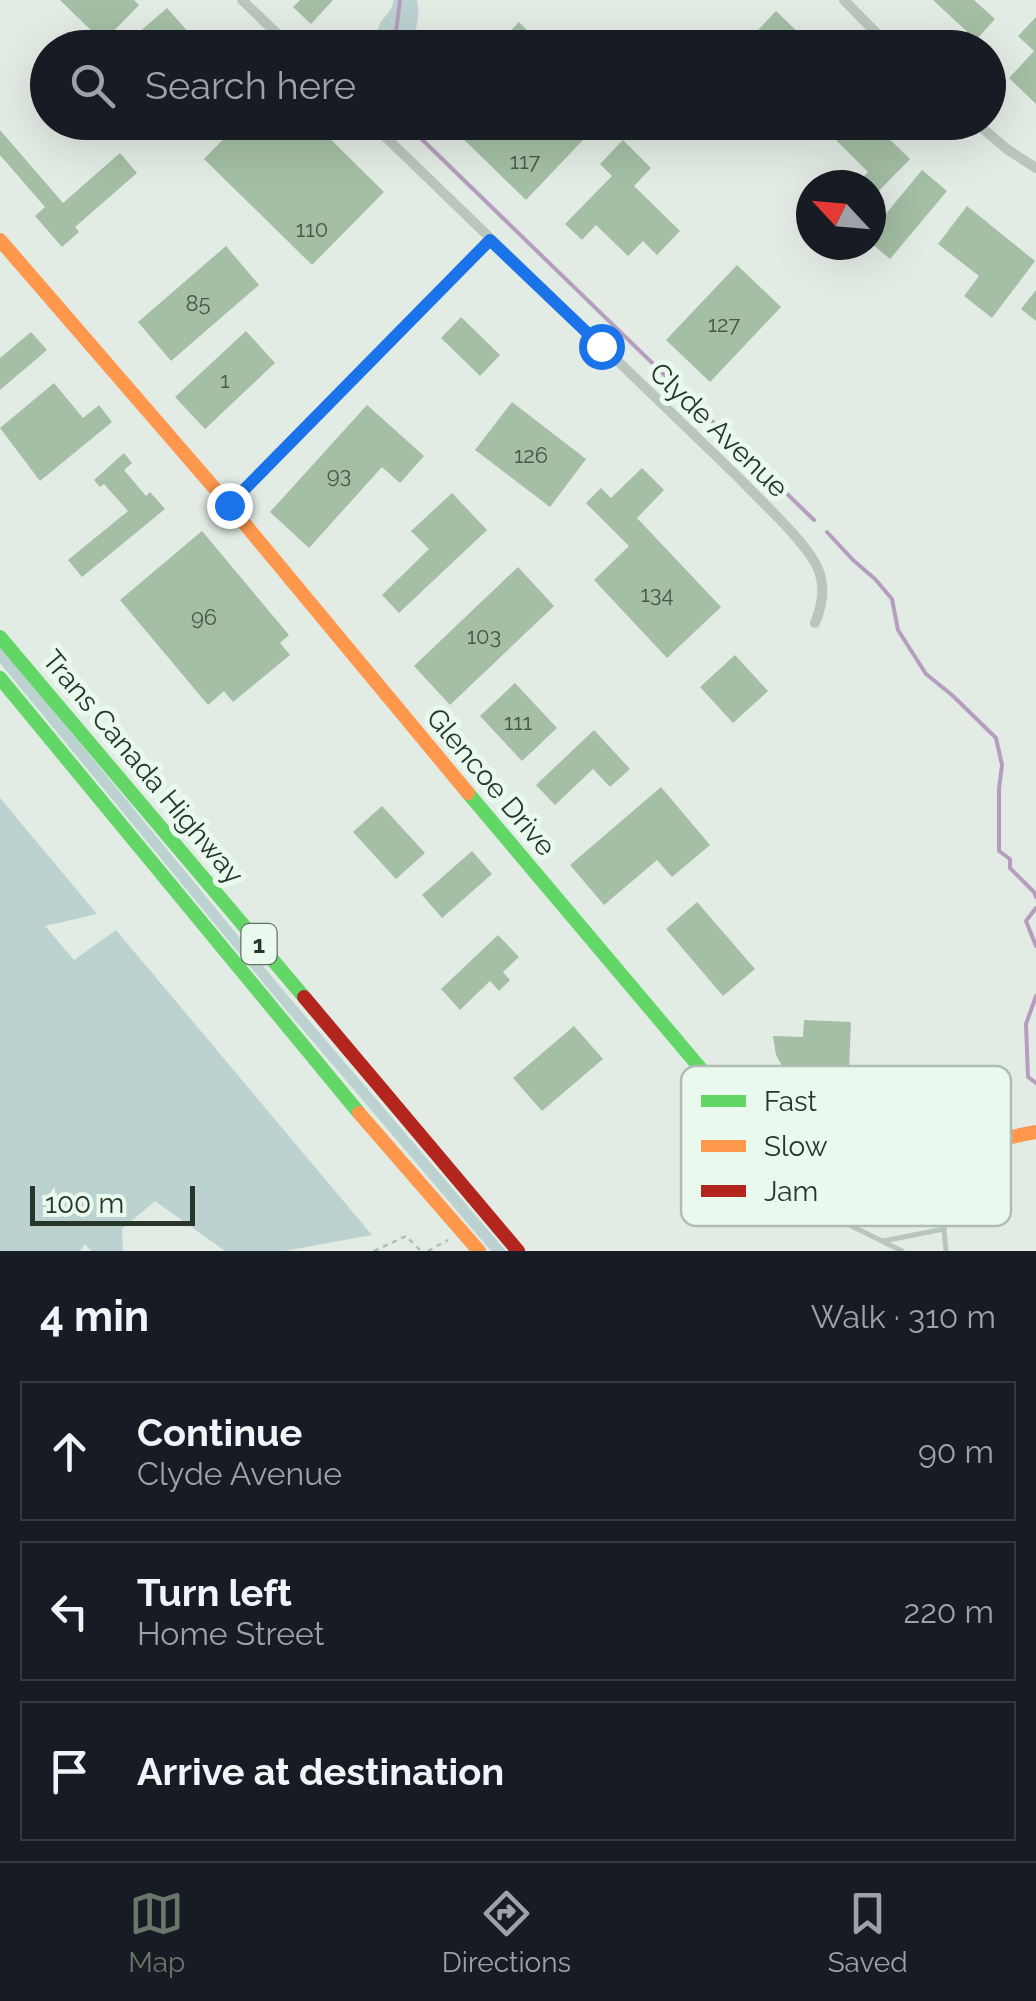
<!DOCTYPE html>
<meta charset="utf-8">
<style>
:root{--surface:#171b24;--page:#20242c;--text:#f1f3f6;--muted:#9ea1a6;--line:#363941;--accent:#69766a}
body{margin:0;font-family:Raleway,sans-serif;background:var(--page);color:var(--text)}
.compass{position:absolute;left:796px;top:170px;width:90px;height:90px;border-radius:50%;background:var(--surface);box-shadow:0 10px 40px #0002;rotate:296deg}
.scale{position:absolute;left:30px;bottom:25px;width:165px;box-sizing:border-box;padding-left:10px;border:5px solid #283629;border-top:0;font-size:28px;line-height:35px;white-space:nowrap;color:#283629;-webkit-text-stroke:8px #e9f9ed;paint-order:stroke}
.stop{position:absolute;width:30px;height:30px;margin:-22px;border:8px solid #1a73e8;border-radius:50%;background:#fff}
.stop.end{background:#1a73e8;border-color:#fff;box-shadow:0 2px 10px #0008}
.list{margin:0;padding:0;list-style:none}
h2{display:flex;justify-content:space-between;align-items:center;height:130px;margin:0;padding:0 40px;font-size:42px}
h2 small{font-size:32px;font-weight:400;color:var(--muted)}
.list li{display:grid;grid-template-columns:65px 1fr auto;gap:30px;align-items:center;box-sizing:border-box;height:140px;margin:0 20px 20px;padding:0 20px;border:2px solid var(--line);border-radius:0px}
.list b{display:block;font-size:38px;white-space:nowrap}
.list p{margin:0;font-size:32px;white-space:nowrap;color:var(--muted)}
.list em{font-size:32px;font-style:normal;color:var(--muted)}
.icon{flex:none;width:55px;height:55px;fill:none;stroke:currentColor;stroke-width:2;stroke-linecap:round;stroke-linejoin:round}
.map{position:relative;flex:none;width:1036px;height:1251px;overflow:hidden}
.search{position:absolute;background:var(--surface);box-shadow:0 10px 40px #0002;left:30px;right:30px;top:30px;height:110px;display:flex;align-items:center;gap:25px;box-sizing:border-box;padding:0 35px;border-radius:55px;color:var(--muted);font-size:38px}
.sheet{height:610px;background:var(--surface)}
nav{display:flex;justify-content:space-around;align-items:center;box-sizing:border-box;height:140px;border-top:2px solid var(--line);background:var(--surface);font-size:28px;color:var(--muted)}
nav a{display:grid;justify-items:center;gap:5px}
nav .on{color:var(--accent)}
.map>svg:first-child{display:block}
.green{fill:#bcd2d0}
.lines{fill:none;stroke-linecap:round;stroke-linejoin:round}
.stream{stroke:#b59ebd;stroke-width:4}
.building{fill:#a4bfa5}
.path{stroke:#b2beb4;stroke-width:2.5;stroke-dasharray:5 5;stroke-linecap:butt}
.lane{stroke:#bac5bc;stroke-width:5}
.street{stroke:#bac5bc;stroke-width:10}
.fast{stroke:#63d668;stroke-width:14}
.slow{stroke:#ff974d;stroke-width:14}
.jam{stroke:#b3261e;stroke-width:14}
.route{stroke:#1a73e8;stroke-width:12}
.labels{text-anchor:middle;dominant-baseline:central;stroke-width:10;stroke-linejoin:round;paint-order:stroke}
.number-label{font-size:22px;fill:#475848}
.shield{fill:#e9f9ed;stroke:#627064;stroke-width:2.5}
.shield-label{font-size:25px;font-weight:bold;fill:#283629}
.street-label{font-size:28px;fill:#283629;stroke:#e9f9ed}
.key{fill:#e9f9ed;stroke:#afbeb2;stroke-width:2.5}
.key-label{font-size:28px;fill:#283629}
</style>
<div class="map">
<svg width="1036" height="1251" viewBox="0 0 1036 1251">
<rect width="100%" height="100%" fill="#e2ece4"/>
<!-- green -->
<g class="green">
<path d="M 394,0 L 417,0 C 421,15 416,33 409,47 L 373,47 L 380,23 L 391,9 Z"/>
<path d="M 0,646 L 277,983 L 506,1251 L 491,1251 L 270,991 L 0,663 Z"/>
<path d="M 0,798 L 97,914 L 45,926 L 74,960 L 116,930 L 372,1235 L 284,1251 L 225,1251 L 155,1201 L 122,1229 L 123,1251 L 91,1251 L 85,1244 L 80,1251 L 0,1251 Z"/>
</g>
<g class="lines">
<!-- stream -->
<g class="stream">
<path d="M 394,48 L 400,0"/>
<path d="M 404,122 L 814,520"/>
<path d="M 827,532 L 853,560 L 875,579 L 892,599 L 898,630 L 926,674 L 952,695 L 996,738 L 1002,765 L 999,789 L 999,851 L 1010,859 L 1010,868 L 1034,892 L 1036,897"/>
<path d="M 1036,908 L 1026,921 L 1036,946"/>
<path d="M 1036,996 L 1026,1024 L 1028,1077 L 1036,1083"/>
</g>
</g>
<!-- building -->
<g class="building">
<path d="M 60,0 L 134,0 L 139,5 L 103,42 Z"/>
<path d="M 300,0 L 333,0 L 311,24 L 293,7 Z"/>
<path d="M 933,0 L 974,0 L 995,19 L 976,40 Z"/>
<path d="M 167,8 L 191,35 L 195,32 L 209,48 L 121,48 Z"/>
<path d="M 776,11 L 802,36 L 791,48 L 741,48 Z"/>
<path d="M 1036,17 L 1036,104 L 1009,78 L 1034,51 L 1018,36 Z"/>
<path d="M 519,22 L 545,48 L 494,48 Z"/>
<path d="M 240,122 L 313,122 L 384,192 L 312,265 L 204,159 Z"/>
<path d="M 446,122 L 600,122 L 526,200 Z"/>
<path d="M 837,122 L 895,122 L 884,134 L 910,159 L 871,199 L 871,185 L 856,185 L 868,172 L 828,132 Z"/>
<path d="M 0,130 L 63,203 L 120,153 L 137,173 L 75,227 L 79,232 L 62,247 L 35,216 L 45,207 L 0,155 Z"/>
<path d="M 623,140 L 651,168 L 634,186 L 680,231 L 657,255 L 643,241 L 628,256 L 596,225 L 582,240 L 565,224 L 612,176 L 600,164 Z"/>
<path d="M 922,170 L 947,191 L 890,259 L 871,243 L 871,232 Z"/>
<path d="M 967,206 L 1035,261 L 992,318 L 964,296 L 979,276 L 938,244 Z"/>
<path d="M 226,246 L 259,285 L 171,361 L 138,322 Z"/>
<path d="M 737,265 L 781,307 L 710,382 L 666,340 Z"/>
<path d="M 1036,290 L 1036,321 L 1021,309 Z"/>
<path d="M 461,317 L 500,355 L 480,376 L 441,338 Z"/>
<path d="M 246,331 L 275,363 L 205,429 L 175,397 Z"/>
<path d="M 31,332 L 47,350 L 0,390 L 0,358 Z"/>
<path d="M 54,383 L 83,418 L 99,405 L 112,422 L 40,481 L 0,428 Z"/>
<path d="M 512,402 L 586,459 L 550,507 L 475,450 Z"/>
<path d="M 367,405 L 424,456 L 400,483 L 382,467 L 309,548 L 270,512 Z"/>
<path d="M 124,453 L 132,463 L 124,470 L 146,496 L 150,492 L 165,509 L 82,577 L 68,560 L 128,511 L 104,484 L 100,487 L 94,480 Z"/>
<path d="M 642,468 L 664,490 L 637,518 L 721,607 L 667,658 L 594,580 L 629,546 L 586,503 L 601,488 L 611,498 Z"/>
<path d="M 452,493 L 487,530 L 399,613 L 382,595 L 429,549 L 411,531 Z"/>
<path d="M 202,531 L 289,635 L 280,643 L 290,655 L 233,702 L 224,691 L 208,705 L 120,600 Z"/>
<path d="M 518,567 L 554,606 L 450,705 L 414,666 Z"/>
<path d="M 735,655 L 768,691 L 733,723 L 700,687 Z"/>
<path d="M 515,683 L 557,728 L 522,761 L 480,716 Z"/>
<path d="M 594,730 L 630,769 L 610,787 L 593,769 L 555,805 L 536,785 Z"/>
<path d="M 661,787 L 710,845 L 672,877 L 657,860 L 604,905 L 570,865 Z"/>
<path d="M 382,806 L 425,853 L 396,879 L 353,832 Z"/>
<path d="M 472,851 L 492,874 L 442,918 L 422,895 Z"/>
<path d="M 697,902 L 755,969 L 723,996 L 666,929 Z"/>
<path d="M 498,935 L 519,957 L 503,972 L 510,980 L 499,991 L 490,981 L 460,1010 L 441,989 Z"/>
<path d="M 804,1020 L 851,1022 L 849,1071 L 834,1070 L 833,1099 L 816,1095 L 801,1086 L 785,1071 L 776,1055 L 773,1036 L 803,1037 Z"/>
<path d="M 574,1026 L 603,1059 L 542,1111 L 513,1078 Z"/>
</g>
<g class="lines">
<!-- path -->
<g class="path">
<path d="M 374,1251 L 406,1236 L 421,1251"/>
<path d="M 428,1251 L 448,1240"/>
</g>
<!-- lane -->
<g class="lane">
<path d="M 937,1153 L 946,1251"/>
<path d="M 805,1164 L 797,1191 L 801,1201 L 902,1251"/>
<path d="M 829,1215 L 879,1210 L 941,1199"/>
<path d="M 883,1241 L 944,1229"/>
</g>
<!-- street -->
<g class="street">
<path d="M 242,0 L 292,48"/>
<path d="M 844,0 L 891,48"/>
<path d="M 370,122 L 740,479 C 760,500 808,544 818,569 C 826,587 822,606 815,623"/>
<path d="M 975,122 L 1008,150 L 1036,168"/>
<path d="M 229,505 L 490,240"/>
</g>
<!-- fast -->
<g class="fast">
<path d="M 0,637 L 304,997"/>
<path d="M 0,678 L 359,1113"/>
<path d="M 468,793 L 717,1088"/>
</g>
<!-- slow -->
<g class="slow">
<path d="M 0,240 L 229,505 L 468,793"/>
<path d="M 717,1088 C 740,1116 764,1145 798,1158 C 846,1176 982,1142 1036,1132"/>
<path d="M 359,1113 L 479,1251"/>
</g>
<!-- jam -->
<path class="jam" d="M 304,997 L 518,1251"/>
</g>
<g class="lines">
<!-- route -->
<path class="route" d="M 229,505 L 490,240 L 601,346"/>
</g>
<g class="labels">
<!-- number labels -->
<g class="number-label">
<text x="525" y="161">117</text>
<text x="312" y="229">110</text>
<text x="198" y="303">85</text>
<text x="724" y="324">127</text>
<text x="225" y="380">1</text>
<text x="531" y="455">126</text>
<text x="339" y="475">93</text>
<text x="657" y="594">134</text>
<text x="204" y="617">96</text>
<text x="484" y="636">103</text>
<text x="518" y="722">111</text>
</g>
<!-- shield labels -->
<rect class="shield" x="241.5" y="924" width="35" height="40" rx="8"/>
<g class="shield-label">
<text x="259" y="944">1</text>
</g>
<!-- street labels -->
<g class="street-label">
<text transform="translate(719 430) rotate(44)">Clyde Avenue</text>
<text transform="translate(143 767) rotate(50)">Trans Canada Highway</text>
<text transform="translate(491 782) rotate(50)">Glencoe Drive</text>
</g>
</g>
<!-- legend -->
<rect x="681" y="1066" width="330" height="160" rx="15" class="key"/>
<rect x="701" y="1095" width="45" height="12" fill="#63d668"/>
<rect x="701" y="1140" width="45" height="12" fill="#ff974d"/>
<rect x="701" y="1185" width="45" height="12" fill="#b3261e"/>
<g class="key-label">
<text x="764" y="1111">Fast</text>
<text x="764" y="1156">Slow</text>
<text x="764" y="1201">Jam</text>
</g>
</svg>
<svg class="compass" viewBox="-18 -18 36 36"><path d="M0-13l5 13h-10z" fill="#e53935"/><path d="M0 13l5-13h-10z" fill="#9ea1a6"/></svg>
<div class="scale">100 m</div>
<div class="stop" style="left:601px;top:346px"></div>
<div class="stop end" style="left:229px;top:505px"></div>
<div class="search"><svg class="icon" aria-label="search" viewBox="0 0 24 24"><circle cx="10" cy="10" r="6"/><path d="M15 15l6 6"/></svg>Search here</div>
</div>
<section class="sheet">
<h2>4 min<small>Walk · 310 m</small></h2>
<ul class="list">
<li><svg class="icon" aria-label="ahead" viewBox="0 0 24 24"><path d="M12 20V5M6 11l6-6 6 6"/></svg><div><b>Continue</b><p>Clyde Avenue</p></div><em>90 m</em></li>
<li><svg class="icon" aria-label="left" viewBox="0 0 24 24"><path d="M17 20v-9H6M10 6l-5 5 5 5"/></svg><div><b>Turn left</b><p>Home Street</p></div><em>220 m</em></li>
<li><svg class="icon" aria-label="arrive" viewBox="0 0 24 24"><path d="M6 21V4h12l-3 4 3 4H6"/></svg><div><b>Arrive at destination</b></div></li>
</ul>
</section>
<nav>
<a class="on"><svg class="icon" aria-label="map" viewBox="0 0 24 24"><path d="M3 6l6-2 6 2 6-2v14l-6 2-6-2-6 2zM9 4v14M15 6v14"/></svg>Map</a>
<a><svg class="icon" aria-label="directions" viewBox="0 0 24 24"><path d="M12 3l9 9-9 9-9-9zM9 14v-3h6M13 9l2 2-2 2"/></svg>Directions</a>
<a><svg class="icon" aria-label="saved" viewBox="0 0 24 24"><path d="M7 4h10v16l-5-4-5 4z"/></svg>Saved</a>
</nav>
